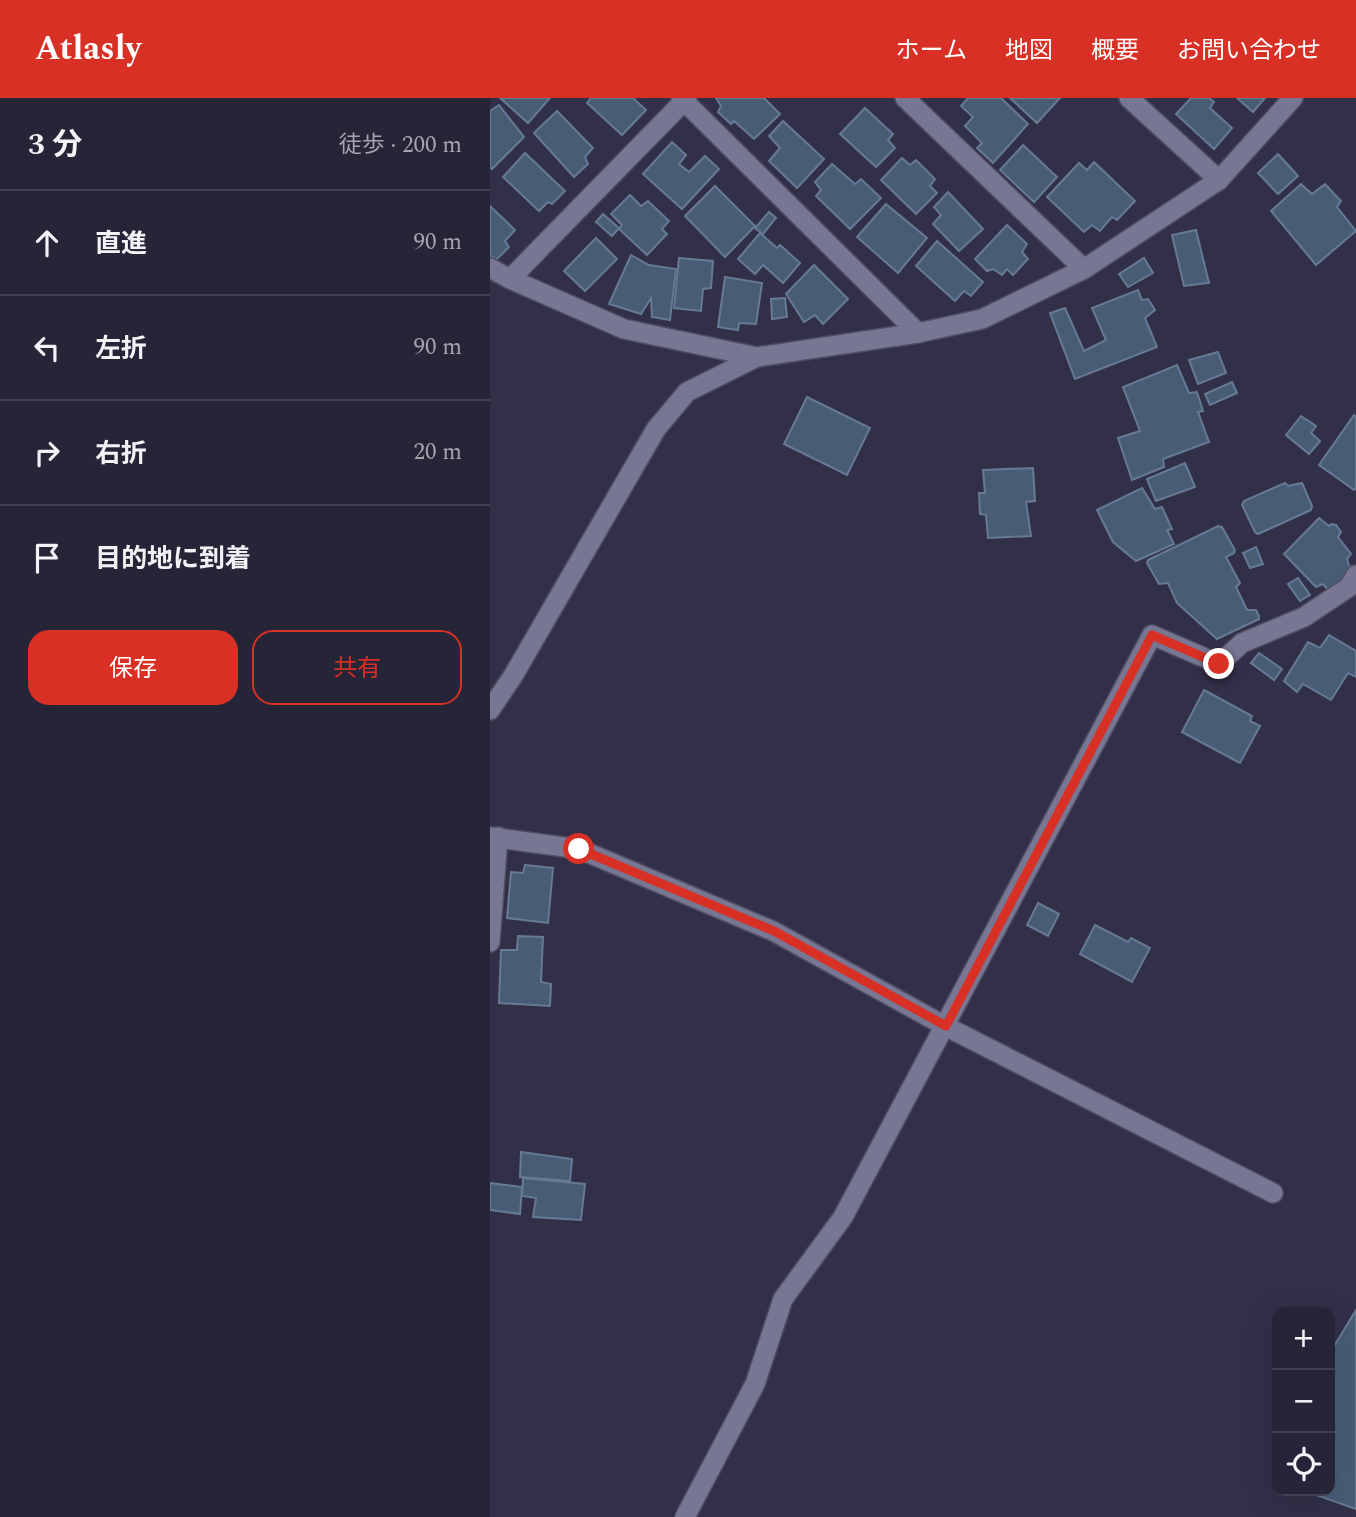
<!DOCTYPE html>
<html lang="ja">
<meta charset="utf-8">
<style>
:root{--surface:#262437;--page:#2e2c3f;--text:#f1f3f6;--muted:#a4a4ad;--line:#424152;--accent:#d93025}
body{margin:0;font-family:Spectral,"Noto Sans JP",serif;background:var(--page);color:var(--text)}
.controls{position:absolute;right:21px;bottom:21px;display:grid;overflow:hidden;border-radius:14px;box-shadow:0 7px 28px #0002}
.controls button{width:63px;height:63px;display:grid;place-items:center;padding:0;border:0;border-bottom:2px solid var(--line);background:var(--surface);color:var(--text);font:35px sans-serif}
.stop{position:absolute;width:21px;height:21px;margin:-16px;border:5px solid #d93025;border-radius:50%;background:#fff}
.stop.end{background:#d93025;border-color:#fff;box-shadow:0 2px 7px #0008}
.list{margin:0;padding:0;list-style:none}
h2{display:flex;justify-content:space-between;align-items:center;height:91px;margin:0;padding:0 28px;font-size:30px}
h2 small{font-size:23px;font-weight:400;color:var(--muted)}
.list li{display:grid;grid-template-columns:46px 1fr auto;gap:21px;align-items:center;box-sizing:border-box;height:105px;padding:0 28px;border-top:2px solid var(--line)}
.list b{display:block;font-size:26px;white-space:nowrap}
.list em{font-size:23px;font-style:normal;color:var(--muted)}
.actions{display:flex;gap:14px;padding:21px 28px}
.actions a{flex:1;padding:16px 0;border:2px solid var(--accent);border-radius:21px;text-align:center;font-size:24px;color:var(--accent)}
.actions .main{background:var(--accent);color:#fff}
.icon{flex:none;width:38px;height:38px;fill:none;stroke:currentColor;stroke-width:2;stroke-linecap:round;stroke-linejoin:round}
.map{position:relative;flex:none;width:866px;height:1419px;overflow:hidden}
header{display:flex;align-items:center;gap:42px;box-sizing:border-box;height:98px;padding:0 35px;background:var(--accent);color:#fff}
header strong{font-size:33px}
nav{display:flex;gap:38px;margin-inline-start:auto;font-size:24px}
main{display:flex}
aside{flex:1;background:var(--surface)}
.map>svg:first-child{display:block}
.building{fill:#485c76;stroke:#677a93;stroke-width:2}
.lines{fill:none;stroke-linecap:round;stroke-linejoin:round}
.minor-casing{stroke:#4e4c61;stroke-width:22}
.minor{stroke:#777693;stroke-width:19}
.route{stroke:#d93025;stroke-width:9}
</style>
<header>
<strong>Atlasly</strong>
<nav><a>ホーム</a><a>地図</a><a>概要</a><a>お問い合わせ</a></nav>
</header>
<main>
<aside>
<h2>3 分<small>徒歩 · 200 m</small></h2>
<ul class="list">
<li><svg class="icon" aria-label="ahead" viewBox="0 0 24 24"><path d="M12 20V5M6 11l6-6 6 6"/></svg><div><b>直進</b></div><em>90 m</em></li>
<li><svg class="icon" aria-label="left" viewBox="0 0 24 24"><path d="M17 20v-9H6M10 6l-5 5 5 5"/></svg><div><b>左折</b></div><em>90 m</em></li>
<li><svg class="icon" aria-label="right" viewBox="0 0 24 24"><path d="M7 20v-9h11M14 6l5 5-5 5"/></svg><div><b>右折</b></div><em>20 m</em></li>
<li><svg class="icon" aria-label="arrive" viewBox="0 0 24 24"><path d="M6 21V4h12l-3 4 3 4H6"/></svg><div><b>目的地に到着</b></div></li>
</ul>
<div class="actions"><a class="main">保存</a><a>共有</a></div>
</aside>
<div class="map">
<svg width="866" height="1419" viewBox="0 0 866 1419">
<rect width="100%" height="100%" fill="#323049"/>
<!-- building -->
<g class="building">
<path d="M 10,0 L 60,0 L 38,25 Z"/>
<path d="M 101,0 L 143,0 L 156,12 L 132,37 L 97,5 Z"/>
<path d="M 226,0 L 274,0 L 290,16 L 264,41 L 244,23 L 241,26 L 228,14 L 231,8 Z"/>
<path d="M 478,0 L 511,0 L 538,26 L 503,65 L 487,50 L 492,45 L 475,28 L 483,19 L 471,8 Z"/>
<path d="M 520,0 L 570,0 L 547,25 Z"/>
<path d="M 701,0 L 719,0 L 724,4 L 720,10 L 742,30 L 724,51 L 686,16 Z"/>
<path d="M 747,0 L 775,0 L 763,14 Z"/>
<path d="M 9,7 L 34,39 L 2,71 L 0,69 L 0,13 Z"/>
<path d="M 375,10 L 403,36 L 398,42 L 405,50 L 386,69 L 350,36 Z"/>
<path d="M 67,13 L 103,50 L 95,59 L 98,66 L 84,79 L 44,35 Z"/>
<path d="M 293,23 L 334,61 L 307,90 L 279,63 L 290,50 L 279,38 Z"/>
<path d="M 182,44 L 196,57 L 189,66 L 199,74 L 215,58 L 229,71 L 192,111 L 153,76 Z"/>
<path d="M 533,47 L 567,79 L 544,104 L 510,72 Z"/>
<path d="M 35,55 L 75,93 L 62,106 L 58,104 L 49,113 L 13,79 Z"/>
<path d="M 788,56 L 808,78 L 788,96 L 768,75 Z"/>
<path d="M 412,60 L 420,67 L 426,62 L 445,81 L 440,88 L 447,95 L 426,116 L 391,82 Z"/>
<path d="M 604,64 L 645,103 L 627,122 L 622,119 L 610,133 L 602,127 L 594,134 L 557,99 L 589,65 L 597,72 Z"/>
<path d="M 342,66 L 365,86 L 371,81 L 391,100 L 360,131 L 326,98 L 331,92 L 325,84 Z"/>
<path d="M 811,86 L 822,96 L 835,86 L 851,103 L 847,109 L 866,133 L 826,167 L 781,113 Z"/>
<path d="M 225,88 L 265,128 L 235,159 L 195,118 Z"/>
<path d="M 458,94 L 493,131 L 469,153 L 443,126 L 451,117 L 444,109 Z"/>
<path d="M 140,97 L 151,108 L 158,103 L 179,123 L 172,131 L 177,136 L 157,157 L 129,131 L 132,127 L 121,116 Z"/>
<path d="M 396,106 L 437,140 L 408,175 L 367,139 Z"/>
<path d="M 0,108 L 25,132 L 15,143 L 19,149 L 6,162 L 0,157 Z"/>
<path d="M 279,114 L 286,120 L 273,136 L 265,130 Z"/>
<path d="M 113,116 L 129,130 L 122,138 L 106,124 Z"/>
<path d="M 517,127 L 537,146 L 532,154 L 538,161 L 523,177 L 517,171 L 512,177 L 503,171 L 497,173 L 485,161 Z"/>
<path d="M 706,132 L 719,185 L 694,188 L 682,137 Z"/>
<path d="M 270,135 L 287,150 L 290,147 L 310,165 L 293,185 L 273,167 L 265,176 L 248,161 Z"/>
<path d="M 106,140 L 127,161 L 95,193 L 74,173 Z"/>
<path d="M 447,143 L 493,184 L 481,198 L 474,193 L 465,203 L 426,168 Z"/>
<path d="M 141,157 L 159,167 L 186,171 L 180,222 L 162,219 L 161,200 L 151,216 L 119,206 Z"/>
<path d="M 189,160 L 223,163 L 221,190 L 213,191 L 211,213 L 184,210 Z"/>
<path d="M 654,160 L 663,175 L 638,189 L 629,176 Z"/>
<path d="M 324,167 L 358,201 L 333,226 L 325,217 L 314,224 L 296,196 Z"/>
<path d="M 235,179 L 272,185 L 266,226 L 249,225 L 248,232 L 228,229 Z"/>
<path d="M 648,192 L 652,202 L 658,201 L 665,212 L 655,220 L 667,249 L 585,281 L 560,215 L 575,210 L 594,253 L 616,242 L 602,210 Z"/>
<path d="M 295,200 L 297,219 L 282,221 L 281,201 Z"/>
<path d="M 728,254 L 736,275 L 708,286 L 699,262 Z"/>
<path d="M 687,267 L 699,295 L 707,294 L 713,313 L 708,314 L 719,344 L 673,361 L 674,369 L 642,382 L 628,340 L 650,333 L 633,289 Z"/>
<path d="M 742,284 L 747,295 L 720,307 L 715,296 Z"/>
<path d="M 317,299 L 380,330 L 357,377 L 294,346 Z"/>
<path d="M 864,317 L 866,319 L 866,390 L 864,392 L 829,367 Z"/>
<path d="M 811,318 L 826,328 L 821,335 L 830,343 L 819,356 L 796,337 Z"/>
<path d="M 695,365 L 705,389 L 666,403 L 657,381 Z"/>
<path d="M 543,370 L 545,403 L 536,404 L 541,438 L 498,440 L 496,417 L 490,416 L 489,395 L 495,395 L 493,372 Z"/>
<path d="M 795,385 L 798,388 L 812,385 L 822,408 L 821,412 L 768,436 L 765,434 L 752,407 L 754,403 Z"/>
<path d="M 652,390 L 665,411 L 672,409 L 682,431 L 677,432 L 684,446 L 646,463 L 623,444 L 607,412 Z"/>
<path d="M 829,420 L 839,428 L 841,426 L 846,427 L 851,434 L 848,439 L 861,456 L 857,461 L 860,471 L 845,492 L 839,493 L 833,486 L 826,489 L 794,456 Z"/>
<path d="M 728,428 L 732,429 L 745,452 L 744,455 L 736,459 L 750,485 L 746,489 L 757,512 L 766,512 L 769,518 L 769,521 L 727,541 L 687,505 L 678,485 L 669,486 L 657,465 L 658,462 Z"/>
<path d="M 766,449 L 773,466 L 760,470 L 753,455 Z"/>
<path d="M 808,480 L 820,497 L 810,503 L 798,486 Z"/>
<path d="M 839,537 L 866,553 L 866,579 L 858,575 L 841,602 L 813,586 L 807,594 L 794,583 L 818,544 L 830,550 Z"/>
<path d="M 769,555 L 792,571 L 784,582 L 761,565 Z"/>
<path d="M 714,592 L 762,618 L 760,623 L 770,628 L 750,665 L 692,634 Z"/>
<path d="M 35,767 L 63,770 L 58,825 L 17,820 L 21,774 L 33,775 Z"/>
<path d="M 548,805 L 569,816 L 558,838 L 537,827 Z"/>
<path d="M 605,827 L 638,844 L 641,840 L 660,850 L 642,884 L 590,856 Z"/>
<path d="M 28,838 L 53,839 L 51,884 L 61,886 L 60,908 L 9,905 L 11,852 L 27,852 Z"/>
<path d="M 31,1054 L 82,1061 L 80,1083 L 30,1079 Z"/>
<path d="M 33,1080 L 95,1086 L 91,1122 L 43,1119 L 46,1100 L 32,1098 Z"/>
<path d="M 0,1085 L 32,1089 L 30,1116 L 0,1112 Z"/>
<path d="M 866,1212 L 866,1411 L 815,1393 L 840,1393 L 840,1255 Z"/>
</g>
<g class="lines">
<!-- minor casing -->
<g class="minor-casing">
<g id="minor">
<path d="M 191,0 L 428,235"/>
<path d="M 415,0 L 594,171"/>
<path d="M 639,0 L 729,82"/>
<path d="M 0,170 L 20,181 L 134,231 L 267,259"/>
<path d="M 20,181 L 197,0"/>
<path d="M 0,612 L 23,578 L 166,331 L 197,294 L 267,259 L 428,235 L 492,221 L 594,171 L 729,82 L 803,0"/>
<path d="M 0,739 L 89,751 L 283,833 L 455,928 L 783,1095"/>
<path d="M 0,844 L 8,739"/>
<path d="M 195,1419 L 265,1286 L 293,1201 L 353,1119 L 662,537 L 729,566 L 752,545 L 814,519 L 859,489 L 866,477"/>
</g>
</g>
<!-- minor -->
<use href="#minor" class="minor"/>
</g>
<g class="lines">
<!-- route -->
<path class="route" d="M 89,751 L 284,833 L 456,928 L 662,537 L 729,566"/>
</g>
</svg>
<div class="controls">
<button>+</button>
<button>−</button>
<button><svg class="icon" aria-label="locate" viewBox="0 0 24 24"><circle cx="12" cy="12" r="6"/><path d="M12 2v4M12 18v4M2 12h4M18 12h4"/></svg></button>
</div>
<div class="stop" style="left:89px;top:751px"></div>
<div class="stop end" style="left:729px;top:566px"></div>
</div>
</main>
